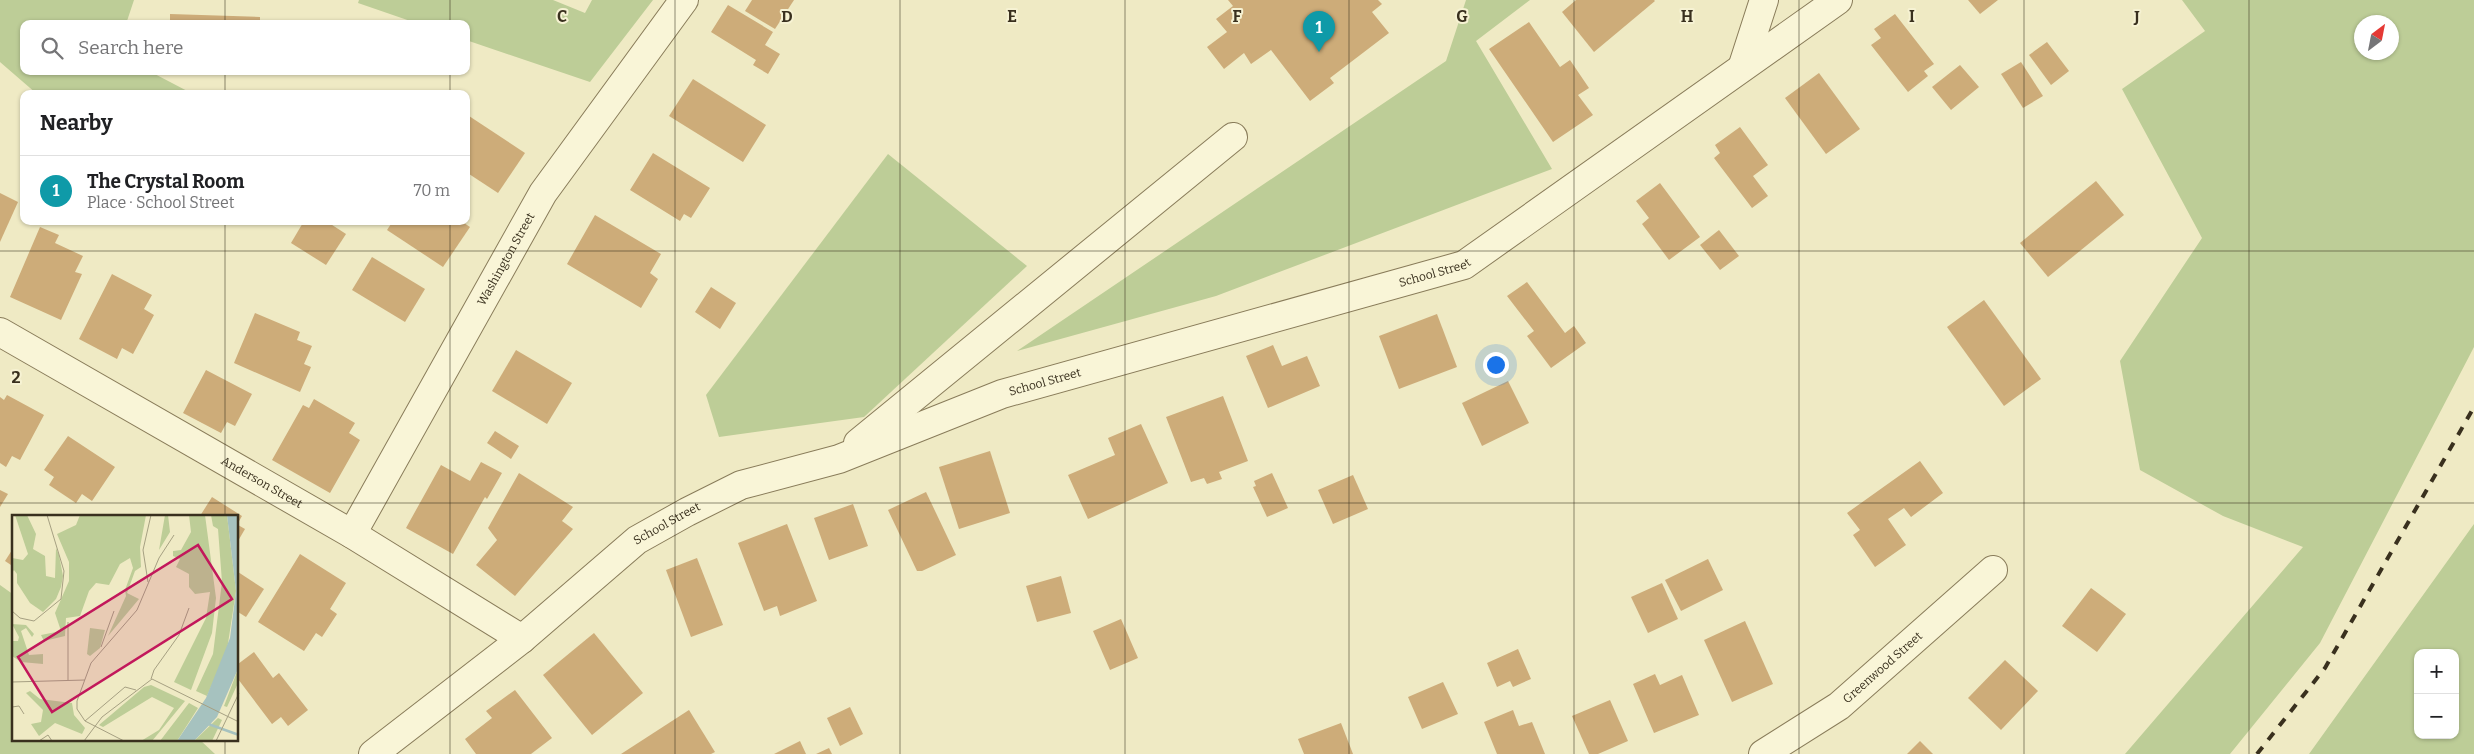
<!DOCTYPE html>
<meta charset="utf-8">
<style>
:root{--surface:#fff;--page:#f2f2f2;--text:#202124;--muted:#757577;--line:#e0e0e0;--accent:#0b8043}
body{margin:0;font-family:Bitter,serif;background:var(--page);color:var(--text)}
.controls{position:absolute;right:15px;bottom:15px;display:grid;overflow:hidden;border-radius:10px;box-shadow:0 1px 4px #0004}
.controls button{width:45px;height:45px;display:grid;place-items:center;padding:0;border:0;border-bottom:1px solid var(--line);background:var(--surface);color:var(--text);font:25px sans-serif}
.compass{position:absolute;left:2354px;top:15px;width:45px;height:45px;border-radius:50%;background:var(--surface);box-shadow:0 1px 4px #0004;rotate:32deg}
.you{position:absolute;left:1495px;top:364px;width:18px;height:18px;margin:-12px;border:4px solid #fff;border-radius:50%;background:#1a73e8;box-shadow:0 0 0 8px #1a73e833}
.badge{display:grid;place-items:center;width:32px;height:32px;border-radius:50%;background:var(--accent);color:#fff;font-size:16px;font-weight:700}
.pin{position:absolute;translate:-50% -41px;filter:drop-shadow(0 1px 2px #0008)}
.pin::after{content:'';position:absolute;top:26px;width:18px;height:15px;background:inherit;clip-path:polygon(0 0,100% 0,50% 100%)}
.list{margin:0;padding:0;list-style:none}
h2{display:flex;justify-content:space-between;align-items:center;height:65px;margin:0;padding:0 20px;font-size:21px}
h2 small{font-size:16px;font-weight:400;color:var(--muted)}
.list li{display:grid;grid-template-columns:32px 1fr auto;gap:15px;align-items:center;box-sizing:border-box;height:70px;padding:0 20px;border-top:1px solid var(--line)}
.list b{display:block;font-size:19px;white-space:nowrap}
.list p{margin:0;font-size:16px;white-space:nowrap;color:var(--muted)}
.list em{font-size:16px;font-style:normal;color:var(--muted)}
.icon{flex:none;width:28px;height:28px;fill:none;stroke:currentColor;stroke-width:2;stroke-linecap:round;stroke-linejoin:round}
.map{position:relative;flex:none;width:2474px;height:754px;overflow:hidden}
.search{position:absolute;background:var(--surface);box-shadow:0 1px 4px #0004;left:20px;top:20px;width:450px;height:55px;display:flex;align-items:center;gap:12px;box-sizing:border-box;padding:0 18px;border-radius:10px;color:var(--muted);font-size:19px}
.panel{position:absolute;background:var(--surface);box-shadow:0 1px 4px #0004;left:20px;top:90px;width:450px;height:135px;border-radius:10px}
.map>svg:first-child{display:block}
.green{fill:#bdcd97;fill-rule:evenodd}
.building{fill:#cdac79}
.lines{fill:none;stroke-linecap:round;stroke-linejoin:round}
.minor-casing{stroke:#897c5a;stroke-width:30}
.minor{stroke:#f9f5d7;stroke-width:28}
.rail{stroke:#39301e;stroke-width:4;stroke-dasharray:9 9;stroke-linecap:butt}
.grid{fill:none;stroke:#39301e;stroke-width:1;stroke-opacity:0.55}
.labels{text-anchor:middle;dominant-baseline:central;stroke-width:4;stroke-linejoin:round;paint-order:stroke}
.street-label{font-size:12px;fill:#39301e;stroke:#f6f2d3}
.inset-river{fill:none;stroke:#a6c2bf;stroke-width:2.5}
.inset-road{fill:none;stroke:#a6a082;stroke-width:1}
.view{fill:#c2185b;fill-opacity:0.15;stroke:#c2185b;stroke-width:2.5}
.inset-edge{fill:none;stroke:#39301e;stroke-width:2.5}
.grid-label{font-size:16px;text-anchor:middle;font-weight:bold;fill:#39301e;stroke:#f6f2d3;stroke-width:4;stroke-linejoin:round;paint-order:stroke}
</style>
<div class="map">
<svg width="2474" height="754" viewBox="0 0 2474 754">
<rect width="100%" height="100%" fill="#efeac4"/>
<!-- green -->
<g class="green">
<path d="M 0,0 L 134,0 L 126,24 L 24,24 L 24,71 L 149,71 L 193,94 L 37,94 L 0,62 Z"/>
<path d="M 359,0 L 553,0 L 585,13 L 592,0 L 653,0 L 590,82 L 466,40 L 466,24 L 419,24 L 358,3 Z"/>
<path d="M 1466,0 L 1530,0 L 1476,41 L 1552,169 L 1216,296 L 1017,351 L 1446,61 Z"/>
<path d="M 2182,0 L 2474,0 L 2474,347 L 2320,643 L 2230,754 L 2125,754 L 2303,547 L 2223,516 L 2140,470 L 2120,361 L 2202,238 L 2122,89 L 2205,31 ZM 2392,22 L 2392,52 L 2362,52 L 2362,22 Z"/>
<path d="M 888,154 L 1027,266 L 864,417 L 719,437 L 706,395 Z"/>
<path d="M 2474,524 L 2474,754 L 2309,754 ZM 2418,653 L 2455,653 L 2455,735 L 2418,735 Z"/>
<path d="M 0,585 L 14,595 L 14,740 L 200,740 L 215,754 L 0,754 Z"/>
</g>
<!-- building -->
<g class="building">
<path d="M 752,0 L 794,0 L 775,29 L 745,11 Z"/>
<path d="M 1228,0 L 1378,0 L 1382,4 L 1372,12 L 1389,33 L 1330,78 L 1334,83 L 1310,101 L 1271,50 L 1251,64 L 1244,53 L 1224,69 L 1207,47 L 1227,32 L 1216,19 L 1233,6 Z"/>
<path d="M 1576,0 L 1654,0 L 1655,1 L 1594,52 L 1562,12 Z"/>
<path d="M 1968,0 L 1998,0 L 1980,14 Z"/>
<path d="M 728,5 L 773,32 L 765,45 L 780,54 L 768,74 L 753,65 L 756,60 L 711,32 Z"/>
<path d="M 170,14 L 260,17 L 260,24 L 170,24 Z"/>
<path d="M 1895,14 L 1934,64 L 1924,71 L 1928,76 L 1908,92 L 1871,45 L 1881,38 L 1874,29 Z"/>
<path d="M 1529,22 L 1560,67 L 1570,60 L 1589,88 L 1578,95 L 1593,115 L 1553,142 L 1489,49 Z"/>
<path d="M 2047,42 L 2069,71 L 2051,85 L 2029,55 Z"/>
<path d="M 2021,62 L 2043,96 L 2023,108 L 2001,74 Z"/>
<path d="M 1960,65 L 1979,87 L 1951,110 L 1932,87 Z"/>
<path d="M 1819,73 L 1860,129 L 1826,154 L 1785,98 Z"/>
<path d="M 693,79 L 766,125 L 743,162 L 669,116 Z"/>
<path d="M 466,114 L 525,153 L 498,193 L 466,172 Z"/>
<path d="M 1740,127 L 1768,165 L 1753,176 L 1768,196 L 1752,208 L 1714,158 L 1720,153 L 1715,145 Z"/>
<path d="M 653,153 L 710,188 L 691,218 L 684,214 L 680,221 L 630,190 Z"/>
<path d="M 2096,181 L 2124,215 L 2048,277 L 2020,243 Z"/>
<path d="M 1660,183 L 1700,237 L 1669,260 L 1642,224 L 1649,218 L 1636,201 Z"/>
<path d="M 0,193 L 18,202 L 0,242 Z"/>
<path d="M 595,215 L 661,254 L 650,273 L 658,279 L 641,308 L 567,264 Z"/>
<path d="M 304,221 L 326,221 L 346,234 L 326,265 L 291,243 Z"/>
<path d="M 393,221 L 461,221 L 470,227 L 443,267 L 387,230 Z"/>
<path d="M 40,227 L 59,235 L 55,243 L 83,256 L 75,272 L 82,274 L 61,320 L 10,297 Z"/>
<path d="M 1719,230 L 1739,256 L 1720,270 L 1700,245 Z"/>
<path d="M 372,257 L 425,289 L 405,322 L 352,290 Z"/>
<path d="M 112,274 L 152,295 L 144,309 L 154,315 L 133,354 L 122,348 L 117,359 L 79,339 Z"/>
<path d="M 1527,282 L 1565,333 L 1574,326 L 1586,343 L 1551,368 L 1527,336 L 1534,331 L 1507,296 Z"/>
<path d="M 711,287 L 736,303 L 720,329 L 695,312 Z"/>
<path d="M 1984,300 L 2041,379 L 2004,406 L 1947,327 Z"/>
<path d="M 255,313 L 300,332 L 297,340 L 312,346 L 304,364 L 311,367 L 300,392 L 234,363 Z"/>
<path d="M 1437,314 L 1457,367 L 1399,389 L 1379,336 Z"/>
<path d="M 1273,345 L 1282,366 L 1307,356 L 1320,386 L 1268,408 L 1246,356 Z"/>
<path d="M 516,350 L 572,383 L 547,424 L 492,391 Z"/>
<path d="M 206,370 L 252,394 L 235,426 L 227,422 L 221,433 L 183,413 Z"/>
<path d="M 1508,381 L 1529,423 L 1482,446 L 1462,403 Z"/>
<path d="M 7,395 L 44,415 L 20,460 L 12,456 L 6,467 L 0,463 L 0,397 L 4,400 Z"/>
<path d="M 1223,396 L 1248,461 L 1219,472 L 1222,479 L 1207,484 L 1204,478 L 1191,482 L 1166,417 Z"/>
<path d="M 314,399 L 355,423 L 349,433 L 360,440 L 330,493 L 272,460 L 303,405 L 309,408 Z"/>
<path d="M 1141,424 L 1168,483 L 1088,519 L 1068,475 L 1115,455 L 1108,438 Z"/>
<path d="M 495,431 L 519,446 L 511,459 L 487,443 Z"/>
<path d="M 68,436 L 115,467 L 92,501 L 82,494 L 76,503 L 49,485 L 54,477 L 44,470 Z"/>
<path d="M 990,451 L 1010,513 L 959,529 L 939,467 Z"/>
<path d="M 1920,461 L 1943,493 L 1911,517 L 1904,508 L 1888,519 L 1906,545 L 1875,567 L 1853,535 L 1860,530 L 1847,513 Z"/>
<path d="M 481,462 L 502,473 L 487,499 L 485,497 L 453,554 L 406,528 L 441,465 L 470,481 Z"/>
<path d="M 519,473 L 573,507 L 562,521 L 573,529 L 515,596 L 476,565 L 497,540 L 488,528 Z"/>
<path d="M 1272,473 L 1288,508 L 1267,517 L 1253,487 L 1256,486 L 1254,481 Z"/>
<path d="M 1353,475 L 1368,509 L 1333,524 L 1318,490 Z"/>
<path d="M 0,490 L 8,494 L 0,507 Z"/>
<path d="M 926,492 L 956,555 L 922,571 L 917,571 L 888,510 Z"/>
<path d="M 212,497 L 242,516 L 238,523 L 238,516 L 200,516 Z"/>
<path d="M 853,504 L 868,546 L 829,560 L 814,518 Z"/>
<path d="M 787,524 L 817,601 L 780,616 L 777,606 L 764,611 L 738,543 Z"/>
<path d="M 238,525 L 245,529 L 238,541 Z"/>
<path d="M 14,547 L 14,567 L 5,561 Z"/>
<path d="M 300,554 L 346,583 L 330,609 L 337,614 L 322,637 L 316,633 L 304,651 L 258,622 Z"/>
<path d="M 697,558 L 723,625 L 691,637 L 666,570 Z"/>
<path d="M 1708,559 L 1723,590 L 1681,611 L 1665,580 Z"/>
<path d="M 238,572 L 264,589 L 246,617 L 238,612 Z"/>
<path d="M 1061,576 L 1071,613 L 1037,622 L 1026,586 Z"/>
<path d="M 1662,583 L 1678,619 L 1648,633 L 1631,597 Z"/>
<path d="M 2091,588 L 2126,614 L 2097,652 L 2062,626 Z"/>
<path d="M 1121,619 L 1138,658 L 1110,670 L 1093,631 Z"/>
<path d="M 1745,621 L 1773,684 L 1732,702 L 1704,640 Z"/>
<path d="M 594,633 L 643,693 L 592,735 L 543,675 Z"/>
<path d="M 1518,649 L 1531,679 L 1513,687 L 1510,681 L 1497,687 L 1487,663 Z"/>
<path d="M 254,652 L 273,678 L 279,673 L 308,710 L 288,726 L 281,717 L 272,724 L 238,679 L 238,664 Z"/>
<path d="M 2005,660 L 2038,691 L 2001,730 L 1968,698 Z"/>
<path d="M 1655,674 L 1660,685 L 1682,675 L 1699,715 L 1654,733 L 1633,684 Z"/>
<path d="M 1443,682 L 1458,714 L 1422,729 L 1408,697 Z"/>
<path d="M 515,690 L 552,738 L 531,754 L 476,754 L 465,739 L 492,718 L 486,711 Z"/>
<path d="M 1610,700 L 1628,741 L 1598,754 L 1589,754 L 1572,716 Z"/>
<path d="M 850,707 L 863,734 L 840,746 L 827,718 Z"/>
<path d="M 689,710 L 715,752 L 711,754 L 621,754 Z"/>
<path d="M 1513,710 L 1519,726 L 1532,722 L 1545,754 L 1497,754 L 1484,722 Z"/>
<path d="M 1341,723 L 1353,754 L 1304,754 L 1298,739 Z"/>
<path d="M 800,741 L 806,754 L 774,754 Z"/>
<path d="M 1920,741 L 1933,754 L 1907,754 Z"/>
<path d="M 829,748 L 832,754 L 816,754 Z"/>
</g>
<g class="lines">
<!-- minor casing -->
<g class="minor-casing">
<g id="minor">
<path d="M 1743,65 L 1764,0"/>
<path id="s1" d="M 0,332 L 352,534 L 522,639"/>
<path d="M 858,443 L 1233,137"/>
<path id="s2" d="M 352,534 L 543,193 L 684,0"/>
<path id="s3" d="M 373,754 L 522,639 L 637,540 L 687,512 L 741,485 L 839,459 L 1002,394 L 1464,265 L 1838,0"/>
<path id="s4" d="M 1763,754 L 1839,706 L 1993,570"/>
</g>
</g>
<!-- minor -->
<use href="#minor" class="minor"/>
<!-- rail -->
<path class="rail" d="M 2257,754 L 2325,668 L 2474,407"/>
</g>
<!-- grid -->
<path class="grid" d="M 225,0 L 225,24M 450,0 L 450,24M 675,0 L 675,754M 900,0 L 900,754M 1125,0 L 1125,754M 1349,0 L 1349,754M 1574,0 L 1574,754M 1799,0 L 1799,754M 2024,0 L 2024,754M 2249,0 L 2249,754M 225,71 L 225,94M 450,71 L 450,94M 225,221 L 225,516M 450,221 L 450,754M 0,251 L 2474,251M 0,503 L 2474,503M 225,740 L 225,754"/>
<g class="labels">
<!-- street labels -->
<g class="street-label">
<text stroke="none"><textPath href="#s2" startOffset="315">Washington Street</textPath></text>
<text stroke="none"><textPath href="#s3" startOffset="1184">School Street</textPath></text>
<text stroke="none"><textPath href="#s3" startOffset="779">School Street</textPath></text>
<text stroke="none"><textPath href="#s1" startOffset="302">Anderson Street</textPath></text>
<text stroke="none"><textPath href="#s3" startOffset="374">School Street</textPath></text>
<text stroke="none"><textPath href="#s4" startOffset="148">Greenwood Street</textPath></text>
</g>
</g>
<!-- overview -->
<g transform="translate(12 515)">
<rect width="226" height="226" fill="#efeac4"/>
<path d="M 3,0 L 15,0 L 24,19 L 21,34 L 33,41 L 34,61 L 43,63 L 44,33 L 47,40 L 51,61 L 49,72 L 44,84 L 31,97 L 18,88 L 5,68 L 5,59 L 2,55 L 0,58 L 0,43 L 11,45 L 16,39 ZM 68,0 L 134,0 L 128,32 L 129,52 L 123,56 L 115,78 L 127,84 L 96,121 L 114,81 L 113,75 L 121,53 L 118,43 L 108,49 L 97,70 L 84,68 L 77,76 L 68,101 L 54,103 L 53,121 L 32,126 L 29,120 L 49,116 L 43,98 L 57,66 L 57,47 L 45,19 L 64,10 ZM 153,0 L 156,0 L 158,17 L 147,35 ZM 177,0 L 193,0 L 204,83 L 200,118 L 179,175 L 162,167 L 194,103 L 198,77 L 183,79 L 177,72 L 177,59 L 164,52 L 168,44 L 161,41 L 161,36 L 169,35 L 179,17 ZM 199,0 L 215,0 L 224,76 L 215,135 L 195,181 L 184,176 L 201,139 L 210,67 L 206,14 L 201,11 ZM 0,109 L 14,110 L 22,119 L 20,122 L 14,113 L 9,116 L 17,140 L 31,139 L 31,149 L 9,147 L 0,141 L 0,126 L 6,126 L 7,122 ZM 78,113 L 93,115 L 88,133 L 78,141 L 75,139 ZM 226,154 L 226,168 L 215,192 L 212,191 ZM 139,170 L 173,186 L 140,226 L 129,226 L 147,215 L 162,193 L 140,182 L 91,212 L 87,210 L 132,172 ZM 18,176 L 28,184 L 60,188 L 62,200 L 73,213 L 70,219 L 43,208 L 27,221 L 19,209 L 29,207 L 31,195 L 14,178 ZM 177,188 L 186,193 L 165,226 L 148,226 ZM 206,203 L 210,205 L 200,226 L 182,226 Z" fill="#bdcd97"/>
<path d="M 215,0 L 226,0 L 226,154 L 205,202 L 182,226 L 165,226 L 194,183 L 218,123 L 224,76 Z" fill="#a6c2bf"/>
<path class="inset-river" d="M 188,206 L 227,220"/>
<path class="inset-road" d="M 136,67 L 131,35 L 139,0M 0,96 L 8,103 L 22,106 L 49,84 L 52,56 L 35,0M 89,132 L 102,96M 139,164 L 142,155 L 167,120 L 177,93M 56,165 L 56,107M 0,167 L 73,165M 0,192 L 7,191 L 12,199M 73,206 L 113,172 L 124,175M 27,226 L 36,220 L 40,226M 72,226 L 90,202 L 140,164 L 227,207M 112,226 L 73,206 L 65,194 L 65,186 L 79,148 L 125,95 L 147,43 L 162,20M 204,226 L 227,178"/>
<path class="view" d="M 186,30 L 220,84 L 40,197 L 6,142 Z"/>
<rect width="226" height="226" class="inset-edge"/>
</g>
<g class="grid-label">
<text x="562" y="22">C</text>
<text x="787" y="22">D</text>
<text x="1012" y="22">E</text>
<text x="1237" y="22">F</text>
<text x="1462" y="22">G</text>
<text x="1687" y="22">H</text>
<text x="1912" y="22">I</text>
<text x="2137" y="22">J</text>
<text x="16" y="383">2</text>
</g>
</svg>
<div class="controls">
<button>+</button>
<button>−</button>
</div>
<svg class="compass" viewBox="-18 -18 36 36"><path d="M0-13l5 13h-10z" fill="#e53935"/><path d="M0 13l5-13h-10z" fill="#757577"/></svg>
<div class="you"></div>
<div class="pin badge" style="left:1319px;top:52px;background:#0f9aa8">1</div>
<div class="search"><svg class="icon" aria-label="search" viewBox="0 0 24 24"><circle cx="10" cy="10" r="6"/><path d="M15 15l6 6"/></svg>Search here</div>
<section class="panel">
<h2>Nearby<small></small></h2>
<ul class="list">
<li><span class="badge" style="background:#0f9aa8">1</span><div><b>The Crystal Room</b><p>Place · School Street</p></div><em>70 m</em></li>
</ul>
</section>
</div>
